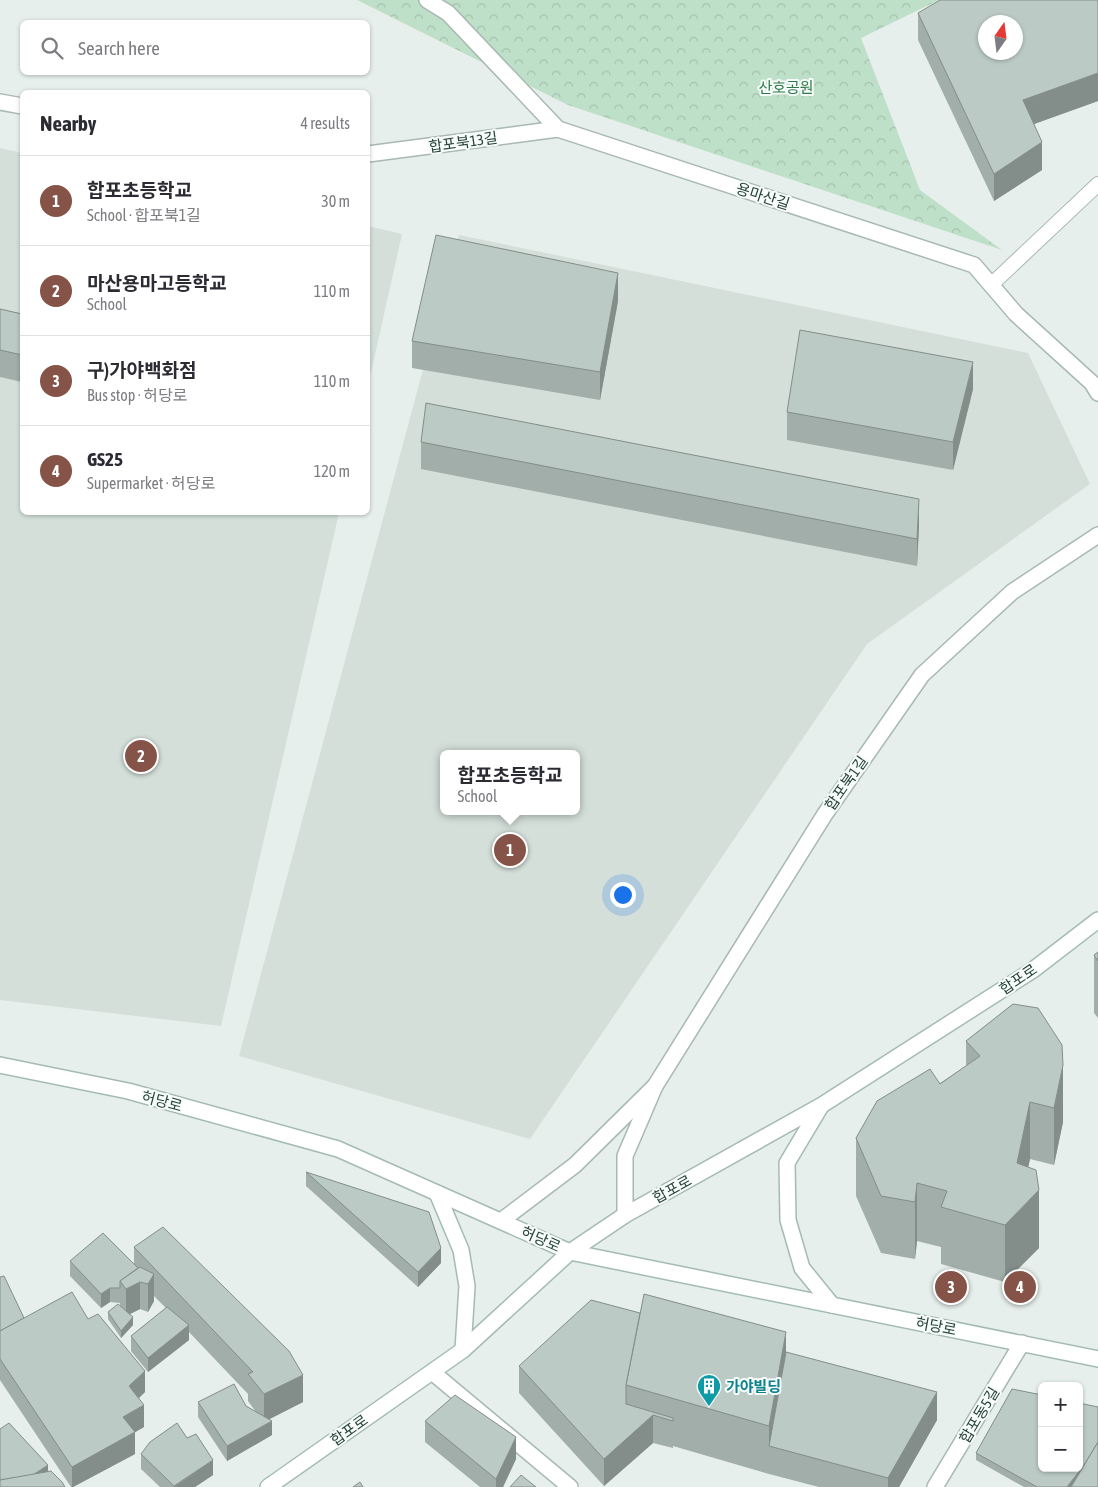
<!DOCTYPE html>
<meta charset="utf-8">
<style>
:root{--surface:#fff;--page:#f7f7f7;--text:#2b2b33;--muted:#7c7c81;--line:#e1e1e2;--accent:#855347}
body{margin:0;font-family:"Asap Condensed","Noto Sans KR",sans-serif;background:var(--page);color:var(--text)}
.controls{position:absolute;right:15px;bottom:15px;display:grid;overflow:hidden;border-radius:8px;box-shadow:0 1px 4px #0004}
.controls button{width:45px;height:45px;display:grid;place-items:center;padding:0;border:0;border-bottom:1px solid var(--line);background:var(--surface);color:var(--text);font:25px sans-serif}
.compass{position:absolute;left:978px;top:15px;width:45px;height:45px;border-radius:50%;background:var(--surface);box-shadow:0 1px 4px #0004;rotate:14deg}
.you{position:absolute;left:622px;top:894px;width:18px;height:18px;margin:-12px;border:4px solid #fff;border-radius:50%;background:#1a73e8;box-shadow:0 0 0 8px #1a73e833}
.badge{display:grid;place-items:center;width:32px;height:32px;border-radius:50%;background:var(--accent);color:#fff;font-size:16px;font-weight:700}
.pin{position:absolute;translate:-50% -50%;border:2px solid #fff;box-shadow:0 1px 5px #0006}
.popup{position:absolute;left:440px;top:750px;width:140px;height:65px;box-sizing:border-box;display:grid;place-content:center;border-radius:8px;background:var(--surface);filter:drop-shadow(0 1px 4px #0005);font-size:16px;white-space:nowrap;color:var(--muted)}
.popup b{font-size:19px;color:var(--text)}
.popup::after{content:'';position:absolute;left:50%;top:100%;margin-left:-10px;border:10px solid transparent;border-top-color:var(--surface)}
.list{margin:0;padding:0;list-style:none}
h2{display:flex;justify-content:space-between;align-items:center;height:65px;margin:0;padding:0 20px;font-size:21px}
h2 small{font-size:16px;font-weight:400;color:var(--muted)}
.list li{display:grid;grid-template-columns:32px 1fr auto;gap:15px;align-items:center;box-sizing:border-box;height:90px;padding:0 20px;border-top:1px solid var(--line)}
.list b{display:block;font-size:19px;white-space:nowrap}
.list p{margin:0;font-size:16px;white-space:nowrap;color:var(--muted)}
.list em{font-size:16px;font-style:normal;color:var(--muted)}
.icon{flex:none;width:28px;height:28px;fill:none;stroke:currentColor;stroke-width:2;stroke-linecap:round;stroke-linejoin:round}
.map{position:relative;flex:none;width:1098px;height:1487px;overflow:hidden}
.search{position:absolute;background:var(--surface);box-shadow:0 1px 4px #0004;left:20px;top:20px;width:350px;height:55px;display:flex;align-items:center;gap:12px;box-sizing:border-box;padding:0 18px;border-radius:8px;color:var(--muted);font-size:19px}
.panel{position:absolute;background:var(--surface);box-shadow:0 1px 4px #0004;left:20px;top:90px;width:350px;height:425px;border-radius:8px}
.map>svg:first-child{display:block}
.built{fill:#d4dfda;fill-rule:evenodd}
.park{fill:url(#park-crowns)}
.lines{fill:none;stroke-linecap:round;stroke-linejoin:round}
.lane-casing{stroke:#a8b8b2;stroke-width:16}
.street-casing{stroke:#a8b8b2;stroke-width:18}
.secondary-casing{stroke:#a4bbb3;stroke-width:18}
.lane{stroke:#fff;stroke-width:14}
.street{stroke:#fff;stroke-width:15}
.secondary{stroke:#fff;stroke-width:15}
.wall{fill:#a1aea9}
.shaded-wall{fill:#838d89}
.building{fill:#bbcac4;stroke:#838d89;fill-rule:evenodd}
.labels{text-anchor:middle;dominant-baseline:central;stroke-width:4;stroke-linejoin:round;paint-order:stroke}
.park-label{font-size:15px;fill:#2d7a4b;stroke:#f7fbf9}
.street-label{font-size:15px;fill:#24423a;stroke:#f7fbf9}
.culture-label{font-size:15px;font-weight:bold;fill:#0d838f;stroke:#f7fbf9;text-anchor:start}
</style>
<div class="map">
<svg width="1098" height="1487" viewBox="0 0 1098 1487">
<defs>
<pattern id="park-crowns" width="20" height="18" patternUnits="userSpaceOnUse" patternTransform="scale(1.25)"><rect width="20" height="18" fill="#bfe0c8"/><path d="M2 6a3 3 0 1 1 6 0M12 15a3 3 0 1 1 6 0" fill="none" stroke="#a4c1ad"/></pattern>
</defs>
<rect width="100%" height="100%" fill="#e6efeb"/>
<!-- built -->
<g class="built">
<path d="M 0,148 L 22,153 L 22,512 L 339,513 L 221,1026 L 0,1000 Z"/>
<path d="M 368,226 L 402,234 L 368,386 Z"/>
<path d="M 459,235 L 1028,353 L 1090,484 L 867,644 L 530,1139 L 239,1056 ZM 444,754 L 576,754 L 576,811 L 444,811 Z"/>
</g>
<!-- park -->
<path class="park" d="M 357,0 L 939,0 L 861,38 L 920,190 L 1002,250 L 568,105 Z"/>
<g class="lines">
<!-- lane casing -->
<g class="lane-casing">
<path id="lane" d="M 991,285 L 1098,184"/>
</g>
<!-- street casing -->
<g class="street-casing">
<g id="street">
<path d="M 427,0 L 448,13 L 558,129 L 974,265 L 1016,314 L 1092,383 L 1098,393"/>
<path d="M 0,102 L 22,106"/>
<path d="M 368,154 L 558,129"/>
<path d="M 655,1086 L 825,814 L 922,675 L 1012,592 L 1098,535"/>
<path d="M 501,1221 L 575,1165 L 655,1086 L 625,1156 L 625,1215"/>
<path d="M 432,1372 L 570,1487"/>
<path d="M 935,1487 L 1022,1343"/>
</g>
</g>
<!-- secondary casing -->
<g class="secondary-casing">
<g id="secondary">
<path d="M 0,1065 L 128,1091 L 338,1149 L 570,1252 L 1098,1359"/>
<path d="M 821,1106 L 787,1163 L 788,1220 L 802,1268 L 832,1305"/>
<path d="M 437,1193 L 461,1250 L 467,1286 L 463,1350"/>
<path d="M 268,1487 L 463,1350 L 570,1252 L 625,1215 L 822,1105 L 1033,970 L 1098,920"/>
</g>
</g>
<!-- lane -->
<use href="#lane" class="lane"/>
<!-- street -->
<use href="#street" class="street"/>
<!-- secondary -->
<use href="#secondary" class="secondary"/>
</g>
<!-- wall -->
<g class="wall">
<path d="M 918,13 L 1098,101 L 1034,124 L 1042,170 L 994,201 L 918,40 Z"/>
<path d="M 618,301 L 600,400 L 412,368 L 412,341 Z"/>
<path d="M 0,309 L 22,314 L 22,382 L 0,377 Z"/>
<path d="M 973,389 L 953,470 L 787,440 L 787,412 Z"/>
<path d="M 421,442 L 919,526 L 917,566 L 421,469 Z"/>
<path d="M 1098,952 L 1098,1018 L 1094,1013 L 1094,955 Z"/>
<path d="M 1013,1004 L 1063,1122 L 1054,1165 L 1030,1159 L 1028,1167 L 1039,1248 L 1005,1282 L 941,1264 L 941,1247 L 917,1241 L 915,1259 L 881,1253 L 856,1196 L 856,1138 L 966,1066 L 966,1041 Z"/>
<path d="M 306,1172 L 441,1263 L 418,1287 L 306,1186 Z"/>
<path d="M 134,1247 L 303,1402 L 269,1419 L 272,1435 L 227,1461 L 198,1417 L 198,1402 L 246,1406 L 256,1412 L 248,1401 L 248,1394 L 189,1332 L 189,1340 L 148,1372 L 131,1351 L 131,1336 L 166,1308 L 154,1296 L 154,1301 L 148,1312 L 140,1309 L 130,1314 L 133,1325 L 121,1338 L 108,1319 L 108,1312 L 120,1306 L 120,1303 L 110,1302 L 101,1308 L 70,1276 L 70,1261 L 134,1264 Z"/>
<path d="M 0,1277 L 24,1319 L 88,1319 L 145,1392 L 139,1398 L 144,1427 L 135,1432 L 135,1454 L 73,1487 L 71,1487 L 0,1380 Z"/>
<path d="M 786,1352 L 937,1420 L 899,1487 L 819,1487 L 769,1474 L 673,1446 L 673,1448 L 653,1443 L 604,1486 L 519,1393 L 519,1366 Z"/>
<path d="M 425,1421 L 516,1459 L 503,1487 L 480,1487 L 425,1442 Z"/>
<path d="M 187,1438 L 213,1475 L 195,1487 L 160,1487 L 141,1469 L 141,1454 Z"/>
<path d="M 976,1453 L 1098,1487 L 1024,1487 L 976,1460 Z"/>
</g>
<!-- shaded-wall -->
<g class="shaded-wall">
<path d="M 1098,73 L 1098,101 L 1023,128 L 1023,100 Z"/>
<path d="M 1042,142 L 1042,170 L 994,201 L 994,174 Z"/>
<path d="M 618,273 L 618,301 L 600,400 L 600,372 Z"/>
<path d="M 973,362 L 973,389 L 953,470 L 953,442 Z"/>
<path d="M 919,499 L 919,526 L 917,566 L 917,539 Z"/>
<path d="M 1063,1065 L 1063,1122 L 1054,1165 L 1054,1108 Z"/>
<path d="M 1030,1102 L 1030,1159 L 1019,1211 L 1039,1190 L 1039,1248 L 1005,1282 L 1005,1225 L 1017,1163 Z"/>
<path d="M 917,1183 L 917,1241 L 915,1259 L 915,1202 Z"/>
<path d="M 441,1248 L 441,1263 L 418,1287 L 418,1272 Z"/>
<path d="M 154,1274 L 154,1301 L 148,1312 L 148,1284 Z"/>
<path d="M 140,1282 L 140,1309 L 126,1316 L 126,1289 Z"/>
<path d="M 110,1288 L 110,1302 L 101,1308 L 101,1294 Z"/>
<path d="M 133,1317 L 133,1325 L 121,1338 L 121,1331 Z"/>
<path d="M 189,1325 L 189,1340 L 148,1372 L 148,1358 Z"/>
<path d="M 786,1332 L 786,1380 L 769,1446 L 769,1426 Z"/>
<path d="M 145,1371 L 145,1392 L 129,1407 L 129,1386 Z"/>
<path d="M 303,1375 L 303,1402 L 264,1422 L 264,1394 Z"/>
<path d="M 937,1392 L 937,1420 L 899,1487 L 888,1487 L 888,1478 Z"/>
<path d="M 144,1405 L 144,1427 L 127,1437 L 135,1432 L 135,1454 L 73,1487 L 72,1487 L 72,1467 L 123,1417 Z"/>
<path d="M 653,1415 L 653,1443 L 604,1486 L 604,1459 Z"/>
<path d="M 272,1421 L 272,1435 L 227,1461 L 227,1446 Z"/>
<path d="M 516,1437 L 516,1459 L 503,1487 L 496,1487 L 496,1479 Z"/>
<path d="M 1098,1447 L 1073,1487 L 1067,1487 Z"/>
<path d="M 213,1460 L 213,1475 L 195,1487 L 174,1487 Z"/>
<path d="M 48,1465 L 48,1480 L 12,1487 Z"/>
</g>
<!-- building -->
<g class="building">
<path d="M 940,0 L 1098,0 L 1098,73 L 1023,100 L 1042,142 L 994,174 L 918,13 ZM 986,22 L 1016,22 L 1016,52 L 986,52 Z"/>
<path d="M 436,235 L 618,273 L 600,372 L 412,341 Z"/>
<path d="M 0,309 L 22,314 L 22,355 L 0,350 Z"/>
<path d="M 800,330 L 973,362 L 953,442 L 787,412 Z"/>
<path d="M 426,403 L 919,499 L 917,539 L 421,442 Z"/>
<path d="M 1098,952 L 1098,961 L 1094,955 Z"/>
<path d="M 1013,1004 L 1038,1008 L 1062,1045 L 1063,1065 L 1054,1108 L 1030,1102 L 1017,1163 L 1036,1170 L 1039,1190 L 1005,1225 L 941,1207 L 947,1191 L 917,1183 L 915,1202 L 881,1196 L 856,1138 L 877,1101 L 930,1069 L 940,1084 L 980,1056 L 966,1041 Z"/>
<path d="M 306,1172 L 429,1212 L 441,1248 L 418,1272 Z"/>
<path d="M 163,1227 L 289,1351 L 303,1375 L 264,1394 L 248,1374 L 253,1372 L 134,1247 Z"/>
<path d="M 103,1233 L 138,1268 L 120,1281 L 120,1288 L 110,1288 L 101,1294 L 70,1261 Z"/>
<path d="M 140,1267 L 154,1274 L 148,1284 L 140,1282 L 126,1289 L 120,1281 Z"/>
<path d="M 4,1276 L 24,1318 L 0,1331 L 0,1277 Z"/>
<path d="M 72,1292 L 88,1319 L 98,1314 L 145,1371 L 129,1386 L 144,1405 L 123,1417 L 135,1432 L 72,1467 L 0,1359 L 0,1331 Z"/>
<path d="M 644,1294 L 786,1332 L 769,1426 L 626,1385 Z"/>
<path d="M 591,1300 L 640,1313 L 626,1385 L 626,1404 L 673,1418 L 673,1421 L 653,1415 L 604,1459 L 519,1366 Z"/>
<path d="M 118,1304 L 133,1317 L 121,1331 L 108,1312 Z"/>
<path d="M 167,1307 L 189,1325 L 148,1358 L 131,1336 Z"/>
<path d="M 786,1352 L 937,1392 L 888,1478 L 769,1446 Z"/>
<path d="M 234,1384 L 246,1406 L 272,1421 L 227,1446 L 198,1402 Z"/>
<path d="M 1012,1389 L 1042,1395 L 1042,1468 L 1079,1468 L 1079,1403 L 1098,1407 L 1098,1442 L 1084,1465 L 1067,1487 L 1037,1487 L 976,1453 Z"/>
<path d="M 455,1395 L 516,1437 L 496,1479 L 425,1421 Z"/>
<path d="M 9,1423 L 48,1465 L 33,1475 L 0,1480 L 0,1429 Z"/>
<path d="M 177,1423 L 187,1438 L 196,1434 L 213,1460 L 174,1486 L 141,1454 L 150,1442 Z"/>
<path d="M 1098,1442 L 1098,1487 L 1071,1487 Z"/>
<path d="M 51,1471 L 62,1482 L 65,1487 L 0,1487 L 0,1480 Z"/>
<path d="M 521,1475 L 536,1487 L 510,1487 Z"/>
<path d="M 360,1482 L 363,1487 L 353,1487 Z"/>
</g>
<!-- icons -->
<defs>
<g id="building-pin" transform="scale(1.25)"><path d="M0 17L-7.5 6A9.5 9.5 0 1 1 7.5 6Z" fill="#0f9aa8" stroke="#f7fbf9"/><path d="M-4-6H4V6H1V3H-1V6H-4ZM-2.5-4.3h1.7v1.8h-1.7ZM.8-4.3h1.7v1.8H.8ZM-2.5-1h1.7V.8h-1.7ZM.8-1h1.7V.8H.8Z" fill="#fff"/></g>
</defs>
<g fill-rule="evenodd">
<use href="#building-pin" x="709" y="1386"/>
</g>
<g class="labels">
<!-- park labels -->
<g class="park-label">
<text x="786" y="87">산호공원</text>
</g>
<!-- street labels -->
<g class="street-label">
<text transform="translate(463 142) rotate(-8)">합포북13길</text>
<text transform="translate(763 196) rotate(18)">용마산길</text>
<text transform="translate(846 783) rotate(-55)">합포북1길</text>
<text transform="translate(1018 979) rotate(-34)">합포로</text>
<text transform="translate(162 1101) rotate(15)">허당로</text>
<text transform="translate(672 1189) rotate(-29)">합포로</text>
<text transform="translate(541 1239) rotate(24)">허당로</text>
<text transform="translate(936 1326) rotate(11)">허당로</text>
<text transform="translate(979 1415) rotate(-59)">합포동5길</text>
<text transform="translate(349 1430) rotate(-35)">합포로</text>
</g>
<!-- culture labels -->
<g class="culture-label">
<text x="726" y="1386">가야빌딩</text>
</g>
</g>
</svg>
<div class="controls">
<button>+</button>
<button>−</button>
</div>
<svg class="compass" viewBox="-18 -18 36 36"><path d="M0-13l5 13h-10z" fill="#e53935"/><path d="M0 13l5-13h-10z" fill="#7c7c81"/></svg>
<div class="you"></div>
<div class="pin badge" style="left:510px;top:850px">1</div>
<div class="popup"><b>합포초등학교</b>School</div>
<div class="pin badge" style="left:141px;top:756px">2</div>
<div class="pin badge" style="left:951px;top:1287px">3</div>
<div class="pin badge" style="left:1020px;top:1287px">4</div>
<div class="search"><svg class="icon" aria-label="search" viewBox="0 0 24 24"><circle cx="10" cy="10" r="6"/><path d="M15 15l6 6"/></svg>Search here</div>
<section class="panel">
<h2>Nearby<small>4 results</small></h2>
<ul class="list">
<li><span class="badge">1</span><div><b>합포초등학교</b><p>School · 합포북1길</p></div><em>30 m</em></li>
<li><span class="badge">2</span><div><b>마산용마고등학교</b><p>School</p></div><em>110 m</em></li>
<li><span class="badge">3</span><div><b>구)가야백화점</b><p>Bus stop · 허당로</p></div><em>110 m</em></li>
<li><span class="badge">4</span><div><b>GS25</b><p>Supermarket · 허당로</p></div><em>120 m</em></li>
</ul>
</section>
</div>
